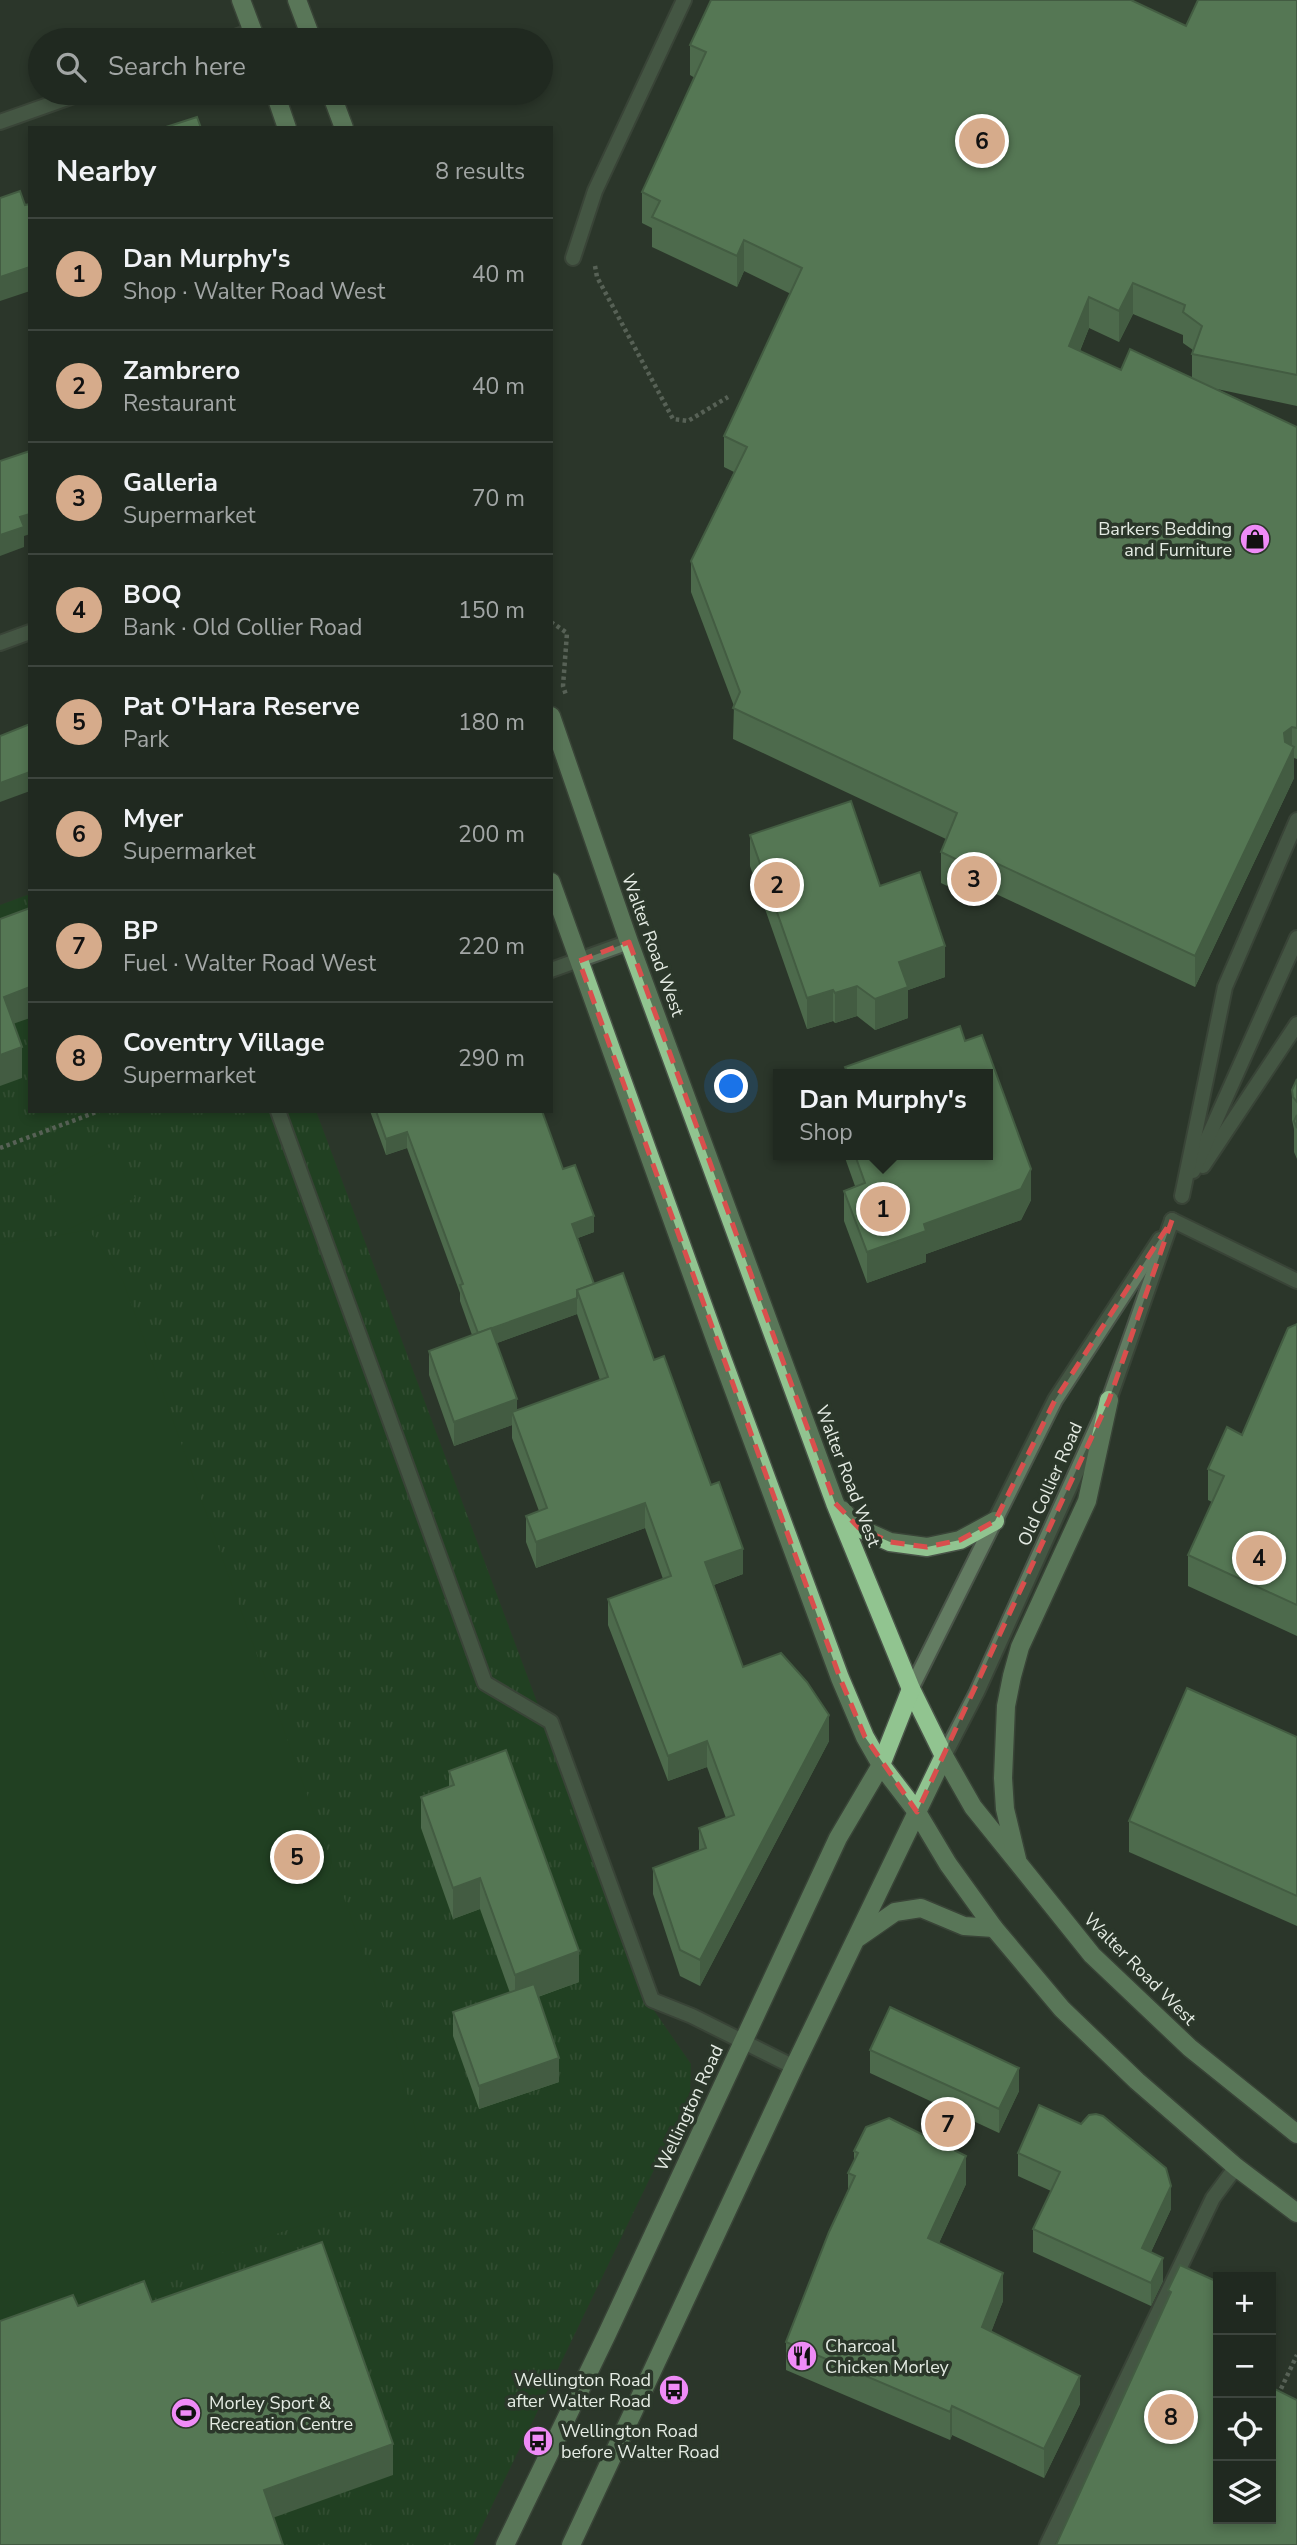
<!DOCTYPE html>
<meta charset="utf-8">
<style>
:root{--surface:#202920;--page:#283129;--text:#f1f3f6;--muted:#a2a6a5;--line:#3d453e;--accent:#d6ab8b}
body{margin:0;font-family:"Nunito Sans",sans-serif;background:var(--page);color:var(--text)}
.controls{position:absolute;right:21px;bottom:21px;display:grid;overflow:hidden;border-radius:0px;box-shadow:0 4px 10px #0003}
.controls button{width:63px;height:63px;display:grid;place-items:center;padding:0;border:0;border-bottom:2px solid var(--line);background:var(--surface);color:var(--text);font:35px sans-serif}
.you{position:absolute;left:732px;top:1087px;width:24px;height:24px;margin:-18px;border:5px solid #fff;border-radius:50%;background:#1a73e8;box-shadow:0 0 0 10px #1a73e833}
.badge{display:grid;place-items:center;width:46px;height:46px;border-radius:50%;background:var(--accent);color:#111;font-size:23px;font-weight:700}
.pin{position:absolute;translate:-50% -50%;border:4px solid #fff;box-shadow:0 2px 7px #0006}
.popup{position:absolute;left:773px;top:1069px;width:220px;height:91px;box-sizing:border-box;display:grid;place-content:center;border-radius:0px;background:var(--surface);filter:drop-shadow(0 2px 5px #0005);font-size:23px;white-space:nowrap;color:var(--muted)}
.popup b{font-size:26px;color:var(--text)}
.popup::after{content:'';position:absolute;left:50%;top:100%;margin-left:-14px;border:14px solid transparent;border-top-color:var(--surface)}
.list{margin:0;padding:0;list-style:none}
h2{display:flex;justify-content:space-between;align-items:center;height:91px;margin:0;padding:0 28px;font-size:30px}
h2 small{font-size:23px;font-weight:400;color:var(--muted)}
.list li{display:grid;grid-template-columns:46px 1fr auto;gap:21px;align-items:center;box-sizing:border-box;height:112px;padding:0 28px;border-top:2px solid var(--line)}
.list b{display:block;font-size:26px;white-space:nowrap}
.list p{margin:0;font-size:23px;white-space:nowrap;color:var(--muted)}
.list em{font-size:23px;font-style:normal;color:var(--muted)}
.icon{flex:none;width:38px;height:38px;fill:none;stroke:currentColor;stroke-width:2;stroke-linecap:round;stroke-linejoin:round}
.map{position:relative;flex:none;width:1297px;height:2545px;overflow:hidden}
.search{position:absolute;background:var(--surface);box-shadow:0 4px 10px #0003;left:28px;top:28px;width:525px;height:77px;display:flex;align-items:center;gap:18px;box-sizing:border-box;padding:0 24px;border-radius:38px;color:var(--muted);font-size:26px}
.panel{position:absolute;background:var(--surface);box-shadow:0 4px 10px #0003;left:28px;top:126px;width:525px;height:987px;border-radius:0px}
.map>svg:first-child{display:block}
.grass{fill:url(#grass-tufts)}
.garden{fill:#164d19}
.lines{fill:none;stroke-linecap:round;stroke-linejoin:round}
.service-casing{stroke:#495448;stroke-width:18}
.minor-casing{stroke:#495448;stroke-width:18}
.primary-casing{stroke:#495448;stroke-width:21}
.path{stroke:#8d968c;stroke-width:4.5;stroke-dasharray:3.5 3.5;stroke-linecap:butt}
.service{stroke:#637c62;stroke-width:14}
.minor{stroke:#637c62;stroke-width:14}
.primary{stroke:#91c490;stroke-width:18}
.wall{fill:#75a975;fill-rule:evenodd}
.shaded-wall{fill:#5f8a5f}
.building{fill:#88c588;stroke:#5f8a5f;stroke-width:2}
.marked{fill:none;stroke:#d94f4d;stroke-width:5;stroke-dasharray:14 9;stroke-linejoin:round}
.labels{text-anchor:middle;dominant-baseline:central;stroke-width:7;stroke-linejoin:round;paint-order:stroke}
.poi-label{font-size:18px;fill:#e4ebe3;stroke:#2b372a;text-anchor:start}
.street-label{font-size:18px;fill:#e4ebe3;stroke:#2b372a}
</style>
<div class="map">
<svg width="1297" height="2545" viewBox="0 0 1297 2545">
<defs>
<pattern id="grass-tufts" width="24" height="20" patternUnits="userSpaceOnUse" patternTransform="scale(1.75)"><rect width="24" height="20" fill="#164d19"/><path d="M3 7l-1-3M5 7V3M7 7l1-3M15 17l-1-3M17 17v-4M19 17l1-3" fill="none" stroke="#38673a"/></pattern>
</defs>
<rect width="100%" height="100%" fill="#2b372a"/>
<!-- grass -->
<path class="grass" d="M 30,894 L 30,1111 L 316,1111 L 543,1718 L 644,1996 L 691,2064 L 690,2095 L 473,2545 L 0,2545 L 0,905 Z"/>
<!-- garden -->
<g class="garden">
<path d="M 111,1147 L 135,1198 L 69,1229 L 45,1179 Z"/>
<path d="M 89,1230 L 123,1281 L 396,2043 L 422,2160 L 375,2200 L 0,2329 L 0,1245 Z"/>
</g>
<g class="lines">
<!-- service casing -->
<g class="service-casing">
<g id="service">
<path d="M 573,258 L 595,191 L 684,0"/>
<path d="M 278,1111 L 485,1683 L 551,1722 L 652,2000 L 692,2016 L 794,2067"/>
<path d="M 1203,1166 L 1297,1024"/>
<path d="M 1193,1171 L 1297,938"/>
<path d="M 1182,1196 L 1225,987 L 1297,820"/>
<path d="M 1047,2545 L 1213,2198 L 1236,2167"/>
</g>
</g>
<!-- minor casing -->
<g class="minor-casing">
<g id="minor">
<path d="M 227,40 L 252,31"/>
<path d="M 0,122 L 82,93"/>
<path d="M 0,643 L 30,632"/>
<path d="M 551,970 L 629,942"/>
<path d="M 1172,1220 L 1297,1281"/>
<path d="M 911,1689 L 1055,1400 L 1160,1239"/>
<path d="M 944,1756 L 977,1692 L 1109,1400 L 1172,1220"/>
</g>
</g>
<!-- primary casing -->
<g class="primary-casing">
<g id="primary">
<path d="M 241,0 L 256,40"/>
<path d="M 297,0 L 312,40"/>
<path d="M 275,93 L 287,128"/>
<path d="M 331,93 L 344,128"/>
<path d="M 551,716 L 629,942 L 835,1503 L 911,1689 L 944,1756 L 973,1807 L 1092,1955 L 1190,2048 L 1297,2134"/>
<path d="M 551,882 L 719,1350 L 840,1678 L 865,1737 L 881,1765 L 917,1812 L 948,1864 L 994,1928 L 1062,2009 L 1137,2081 L 1236,2167 L 1297,2213"/>
<path d="M 842,1510 L 859,1528 L 890,1542 L 927,1547 L 960,1540 L 995,1521"/>
<path d="M 1017,1859 L 1005,1809 L 1003,1778 L 1006,1706 L 1012,1676 L 1020,1647 L 1087,1501 L 1109,1400"/>
<path d="M 859,1937 L 895,1912 L 921,1908 L 964,1926 L 994,1928"/>
<path d="M 505,2545 L 607,2334 L 838,1838 L 881,1765 L 911,1689"/>
<path d="M 571,2545 L 794,2067 L 944,1756"/>
</g>
</g>
<!-- path -->
<g class="path">
<path d="M 595,266 L 597,277 L 673,419 L 688,421 L 728,397"/>
<path d="M 551,622 L 567,633 L 563,686 L 566,695"/>
<path d="M 0,1148 L 99,1111"/>
<path d="M 1278,2395 L 1297,2355"/>
</g>
<!-- service -->
<use href="#service" class="service"/>
<!-- minor -->
<use href="#minor" class="minor"/>
<!-- primary -->
<use href="#primary" class="primary"/>
</g>
<!-- wall -->
<g class="wall">
<path d="M 1297,0 L 1297,406 L 1217,389 L 1297,427 L 1297,759 L 1294,758 L 1294,778 L 1195,987 L 979,886 L 974,899 L 941,883 L 941,852 L 946,839 L 733,739 L 734,706 L 691,592 L 691,561 L 734,472 L 724,467 L 724,436 L 791,294 L 744,271 L 737,287 L 652,247 L 652,228 L 642,223 L 642,192 L 695,78 L 690,75 L 690,45 L 1186,26 ZM 1133,314 L 1183,335 L 1183,343 L 1193,350 L 1192,354 L 1192,378 L 1121,370 L 1080,351 L 1089,328 L 1119,342 Z"/>
<path d="M 750,835 L 880,886 L 945,977 L 908,990 L 908,1018 L 875,1030 L 857,1016 L 835,1023 L 833,1021 L 807,1029 L 750,866 Z"/>
<path d="M 960,1026 L 965,1041 L 982,1035 L 1031,1169 L 1031,1200 L 1021,1220 L 926,1254 L 926,1262 L 867,1283 L 844,1221 L 844,1191 L 855,1186 L 844,1155 L 988,1155 L 988,1074 L 845,1074 L 845,1067 Z"/>
<path d="M 1297,1079 L 1297,1159 L 1294,1152 L 1294,1129 L 1292,1120 L 1292,1090 Z"/>
<path d="M 370,1111 L 542,1111 L 563,1169 L 594,1232 L 578,1238 L 594,1284 L 654,1360 L 743,1574 L 714,1585 L 743,1667 L 829,1741 L 700,1986 L 680,1976 L 653,1894 L 653,1868 L 699,1851 L 699,1828 L 726,1818 L 707,1767 L 668,1781 L 608,1625 L 608,1599 L 663,1579 L 645,1528 L 536,1568 L 526,1542 L 526,1516 L 539,1511 L 512,1438 L 512,1425 L 454,1446 L 429,1375 L 429,1351 L 472,1335 L 460,1301 L 460,1293 L 407,1148 L 386,1155 ZM 577,1314 L 600,1380 L 517,1410 L 497,1343 Z"/>
<path d="M 1297,1324 L 1297,1636 L 1188,1586 L 1188,1555 L 1212,1502 L 1208,1500 L 1208,1469 L 1242,1435 Z"/>
<path d="M 1297,1737 L 1297,1926 L 1129,1852 L 1129,1821 Z"/>
<path d="M 449,1771 L 579,1982 L 538,1997 L 559,2082 L 479,2109 L 453,2036 L 453,2012 L 510,1993 L 480,1909 L 453,1919 L 421,1828 L 421,1797 L 449,1787 Z"/>
<path d="M 870,2050 L 1019,2091 L 999,2133 L 870,2073 Z"/>
<path d="M 854,2151 L 966,2184 L 939,2243 L 1003,2301 L 991,2332 L 1080,2404 L 1044,2478 L 952,2435 L 950,2440 L 786,2370 L 786,2342 L 848,2192 L 848,2173 L 854,2161 Z"/>
<path d="M 1018,2153 L 1171,2209 L 1151,2252 L 1163,2281 L 1151,2306 L 1033,2252 L 1033,2229 L 1051,2191 L 1018,2176 Z"/>
</g>
<!-- shaded-wall -->
<g class="shaded-wall">
<path d="M 744,240 L 744,271 L 737,287 L 737,256 Z"/>
<path d="M 30,267 L 30,291 L 0,301 L 0,277 Z"/>
<path d="M 1133,283 L 1133,314 L 1119,342 L 1119,311 Z"/>
<path d="M 1089,297 L 1089,328 L 1069,377 L 1069,346 Z"/>
<path d="M 30,514 L 30,534 L 24,536 L 24,547 L 0,556 L 0,535 L 20,517 Z"/>
<path d="M 1292,727 L 1292,751 L 1294,747 L 1294,778 L 1195,987 L 1195,956 L 1284,733 Z"/>
<path d="M 30,772 L 30,791 L 0,802 L 0,783 Z"/>
<path d="M 979,855 L 979,886 L 974,899 L 974,868 Z"/>
<path d="M 945,946 L 945,977 L 908,990 L 908,1018 L 875,1030 L 875,999 L 899,962 Z"/>
<path d="M 857,986 L 857,1016 L 835,1023 L 835,993 Z"/>
<path d="M 30,987 L 30,1018 L 4,1027 L 4,997 Z"/>
<path d="M 833,990 L 833,1021 L 807,1029 L 807,998 Z"/>
<path d="M 22,1047 L 22,1078 L 0,1086 L 0,1055 Z"/>
<path d="M 407,1132 L 407,1148 L 386,1155 L 386,1139 Z"/>
<path d="M 1031,1169 L 1031,1200 L 1021,1220 L 926,1254 L 926,1262 L 867,1283 L 867,1252 L 924,1224 Z"/>
<path d="M 594,1216 L 594,1232 L 572,1240 L 572,1224 Z"/>
<path d="M 577,1298 L 577,1314 L 478,1350 L 478,1334 Z"/>
<path d="M 517,1399 L 517,1423 L 512,1412 L 512,1425 L 454,1446 L 454,1422 Z"/>
<path d="M 645,1503 L 645,1528 L 536,1568 L 536,1542 Z"/>
<path d="M 743,1549 L 743,1574 L 705,1588 L 705,1562 Z"/>
<path d="M 829,1715 L 829,1741 L 700,1986 L 700,1960 Z"/>
<path d="M 707,1741 L 707,1767 L 668,1781 L 668,1756 Z"/>
<path d="M 480,1878 L 480,1909 L 453,1919 L 453,1888 Z"/>
<path d="M 579,1951 L 579,1982 L 515,2005 L 515,1975 Z"/>
<path d="M 559,2058 L 559,2082 L 479,2109 L 479,2086 Z"/>
<path d="M 1019,2068 L 1019,2091 L 999,2133 L 999,2109 Z"/>
<path d="M 966,2156 L 966,2184 L 928,2267 L 928,2238 Z"/>
<path d="M 1171,2186 L 1171,2209 L 1142,2271 L 1142,2248 Z"/>
<path d="M 1163,2258 L 1163,2281 L 1151,2306 L 1151,2283 Z"/>
<path d="M 1003,2273 L 1003,2301 L 982,2356 L 982,2327 Z"/>
<path d="M 1080,2376 L 1080,2404 L 1044,2478 L 1044,2449 Z"/>
<path d="M 952,2406 L 952,2435 L 950,2440 L 950,2412 Z"/>
<path d="M 393,2444 L 393,2475 L 264,2521 L 264,2490 Z"/>
</g>
<!-- building -->
<g class="building">
<path d="M 711,0 L 1131,0 L 1186,26 L 1198,0 L 1297,0 L 1297,375 L 1192,354 L 1202,326 L 1183,312 L 1185,305 L 1133,283 L 1119,311 L 1089,297 L 1069,346 L 1121,370 L 1130,349 L 1297,427 L 1297,728 L 1292,727 L 1284,733 L 1285,742 L 1294,747 L 1195,956 L 979,855 L 974,868 L 941,852 L 957,813 L 733,708 L 740,692 L 691,561 L 747,447 L 724,436 L 802,268 L 744,240 L 737,256 L 652,217 L 660,201 L 642,192 L 706,52 L 690,45 Z"/>
<path d="M 197,117 L 201,128 L 163,128 Z"/>
<path d="M 20,191 L 25,205 L 30,204 L 30,267 L 0,277 L 0,198 Z"/>
<path d="M 30,451 L 30,514 L 20,517 L 24,527 L 0,535 L 0,461 Z"/>
<path d="M 30,724 L 30,772 L 0,783 L 0,736 Z"/>
<path d="M 851,801 L 880,886 L 920,872 L 945,946 L 899,962 L 908,987 L 875,999 L 857,986 L 835,993 L 833,990 L 807,998 L 750,835 Z"/>
<path d="M 30,908 L 30,987 L 4,997 L 22,1047 L 0,1055 L 0,919 Z"/>
<path d="M 960,1026 L 965,1041 L 982,1035 L 1031,1169 L 1021,1189 L 924,1224 L 926,1231 L 867,1252 L 844,1191 L 865,1183 L 855,1155 L 988,1155 L 988,1074 L 848,1074 L 845,1067 Z"/>
<path d="M 1297,1079 L 1297,1102 L 1293,1097 L 1292,1090 Z"/>
<path d="M 376,1111 L 542,1111 L 563,1169 L 575,1165 L 594,1216 L 572,1224 L 594,1284 L 577,1290 L 577,1298 L 478,1333 L 460,1285 L 463,1284 L 407,1132 L 386,1139 Z"/>
<path d="M 1297,1115 L 1297,1128 L 1294,1121 Z"/>
<path d="M 623,1273 L 654,1360 L 664,1356 L 711,1485 L 719,1482 L 743,1549 L 705,1562 L 743,1667 L 781,1653 L 807,1682 L 829,1715 L 700,1960 L 680,1950 L 653,1868 L 706,1848 L 699,1828 L 734,1815 L 707,1741 L 668,1756 L 608,1599 L 671,1576 L 645,1503 L 536,1542 L 526,1516 L 547,1508 L 512,1412 L 608,1377 L 577,1290 Z"/>
<path d="M 1297,1324 L 1297,1605 L 1188,1555 L 1224,1476 L 1208,1469 L 1227,1427 L 1242,1435 L 1288,1328 Z"/>
<path d="M 491,1328 L 517,1399 L 454,1422 L 429,1351 Z"/>
<path d="M 1187,1688 L 1297,1737 L 1297,1896 L 1129,1821 Z"/>
<path d="M 506,1750 L 579,1951 L 515,1975 L 480,1878 L 453,1888 L 421,1797 L 454,1785 L 449,1771 Z"/>
<path d="M 534,1984 L 559,2058 L 479,2086 L 453,2012 Z"/>
<path d="M 890,2007 L 1019,2068 L 999,2109 L 870,2050 Z"/>
<path d="M 1039,2105 L 1081,2124 L 1089,2115 L 1096,2114 L 1103,2116 L 1166,2168 L 1171,2186 L 1142,2248 L 1163,2258 L 1151,2283 L 1033,2229 L 1060,2172 L 1018,2153 Z"/>
<path d="M 889,2118 L 966,2156 L 928,2238 L 1003,2273 L 982,2327 L 1080,2376 L 1044,2449 L 952,2406 L 950,2412 L 786,2342 L 829,2232 L 855,2176 L 848,2173 L 858,2153 L 854,2151 L 866,2127 Z"/>
<path d="M 322,2242 L 393,2444 L 264,2490 L 283,2545 L 0,2545 L 0,2321 L 73,2295 L 78,2306 L 144,2281 L 152,2302 Z"/>
<path d="M 1180,2265 L 1218,2282 L 1218,2519 L 1271,2519 L 1271,2387 L 1297,2400 L 1297,2545 L 1056,2545 L 1171,2292 L 1168,2290 Z"/>
</g>
<!-- marked area -->
<path d="M0 0H1297V2545H0ZM 629,942 L 835,1503 L 859,1528 L 890,1542 L 927,1547 L 960,1540 L 995,1521 L 1055,1400 L 1172,1220 L 1109,1400 L 917,1812 L 865,1737 L 840,1678 L 579,961 Z" fill="#2b372a" fill-opacity=".55" fill-rule="evenodd"/>
<path class="marked" d="M 629,942 L 835,1503 L 859,1528 L 890,1542 L 927,1547 L 960,1540 L 995,1521 L 1055,1400 L 1172,1220 L 1109,1400 L 917,1812 L 865,1737 L 840,1678 L 579,961 Z"/>
<!-- icons -->
<defs>
<g id="shop-disc" transform="scale(1.575)"><circle r="9.5" fill="#ef8bf7" stroke="#2b372a"/><path d="M-5-2.5h2.3a2.7 3.5 0 0 1 5.4 0H5L5.5 6h-11ZM-1.5-2.5h3a1.5 2.3 0 0 0-3 0Z" fill="#111"/></g>
<g id="restaurant-disc" transform="scale(1.575)"><circle r="9.5" fill="#ef8bf7" stroke="#2b372a"/><path d="M-5-6h1v4h1v-4h1v4h1v-4h1v5L-1.5 .5V6h-2V.5L-5-1ZM5-6V6H3V1.5H1.5Q1.5-4 5-6Z" fill="#111"/></g>
<g id="bus-disc" transform="scale(1.575)"><circle r="9.5" fill="#ef8bf7" stroke="#2b372a"/><path d="M-5-6H5V4H4V6H2V4H-2V6H-4V4H-5ZM-3.5-4V0h7V-4ZM-3.5 1.2v1.5H-2V1.2ZM2 1.2v1.5H3.5V1.2Z" fill="#111"/></g>
<g id="stadium-disc" transform="scale(1.575)"><circle r="9.5" fill="#ef8bf7" stroke="#2b372a"/><path d="M0-5a6.5 5 0 1 0 0 10a6.5 5 0 1 0 0-10ZM-3.5-1.8h7v3.6h-7Z" fill="#111"/></g>
</defs>
<g fill-rule="evenodd">
<use href="#shop-disc" x="1255" y="539"/>
<use href="#restaurant-disc" x="802" y="2356"/>
<use href="#bus-disc" x="674" y="2390"/>
<use href="#stadium-disc" x="186" y="2413"/>
<use href="#bus-disc" x="538" y="2441"/>
</g>
<g class="labels">
<!-- poi labels -->
<g class="poi-label">
<text x="1232" y="529" text-anchor="end">Barkers Bedding<tspan x="1232" dy="21">and Furniture</tspan></text>
<text x="825" y="2346">Charcoal<tspan x="825" dy="21">Chicken Morley</tspan></text>
<text x="651" y="2380" text-anchor="end">Wellington Road<tspan x="651" dy="21">after Walter Road</tspan></text>
<text x="209" y="2403">Morley Sport &amp;<tspan x="209" dy="21">Recreation Centre</tspan></text>
<text x="561" y="2431">Wellington Road<tspan x="561" dy="21">before Walter Road</tspan></text>
</g>
<!-- street labels -->
<g class="street-label">
<text transform="translate(653 945) rotate(70)">Walter Road West</text>
<text transform="translate(848 1476) rotate(69)">Walter Road West</text>
<text transform="translate(1050 1484) rotate(-66)">Old Collier Road</text>
<text transform="translate(1140 1969) rotate(45)">Walter Road West</text>
<text transform="translate(689 2108) rotate(-65)">Wellington Road</text>
</g>
</g>
</svg>
<div class="controls">
<button>+</button>
<button>−</button>
<button><svg class="icon" aria-label="locate" viewBox="0 0 24 24"><circle cx="12" cy="12" r="6"/><path d="M12 2v4M12 18v4M2 12h4M18 12h4"/></svg></button>
<button><svg class="icon" aria-label="layers" viewBox="0 0 24 24"><path d="M12 4l9 5-9 5-9-5zM3 14l9 5 9-5"/></svg></button>
</div>
<div class="you"></div>
<div class="pin badge" style="left:883px;top:1209px">1</div>
<div class="popup"><b>Dan Murphy's</b>Shop</div>
<div class="pin badge" style="left:777px;top:885px">2</div>
<div class="pin badge" style="left:974px;top:879px">3</div>
<div class="pin badge" style="left:1259px;top:1558px">4</div>
<div class="pin badge" style="left:297px;top:1857px">5</div>
<div class="pin badge" style="left:982px;top:141px">6</div>
<div class="pin badge" style="left:948px;top:2124px">7</div>
<div class="pin badge" style="left:1171px;top:2417px">8</div>
<div class="search"><svg class="icon" aria-label="search" viewBox="0 0 24 24"><circle cx="10" cy="10" r="6"/><path d="M15 15l6 6"/></svg>Search here</div>
<section class="panel">
<h2>Nearby<small>8 results</small></h2>
<ul class="list">
<li><span class="badge">1</span><div><b>Dan Murphy's</b><p>Shop · Walter Road West</p></div><em>40 m</em></li>
<li><span class="badge">2</span><div><b>Zambrero</b><p>Restaurant</p></div><em>40 m</em></li>
<li><span class="badge">3</span><div><b>Galleria</b><p>Supermarket</p></div><em>70 m</em></li>
<li><span class="badge">4</span><div><b>BOQ</b><p>Bank · Old Collier Road</p></div><em>150 m</em></li>
<li><span class="badge">5</span><div><b>Pat O'Hara Reserve</b><p>Park</p></div><em>180 m</em></li>
<li><span class="badge">6</span><div><b>Myer</b><p>Supermarket</p></div><em>200 m</em></li>
<li><span class="badge">7</span><div><b>BP</b><p>Fuel · Walter Road West</p></div><em>220 m</em></li>
<li><span class="badge">8</span><div><b>Coventry Village</b><p>Supermarket</p></div><em>290 m</em></li>
</ul>
</section>
</div>
